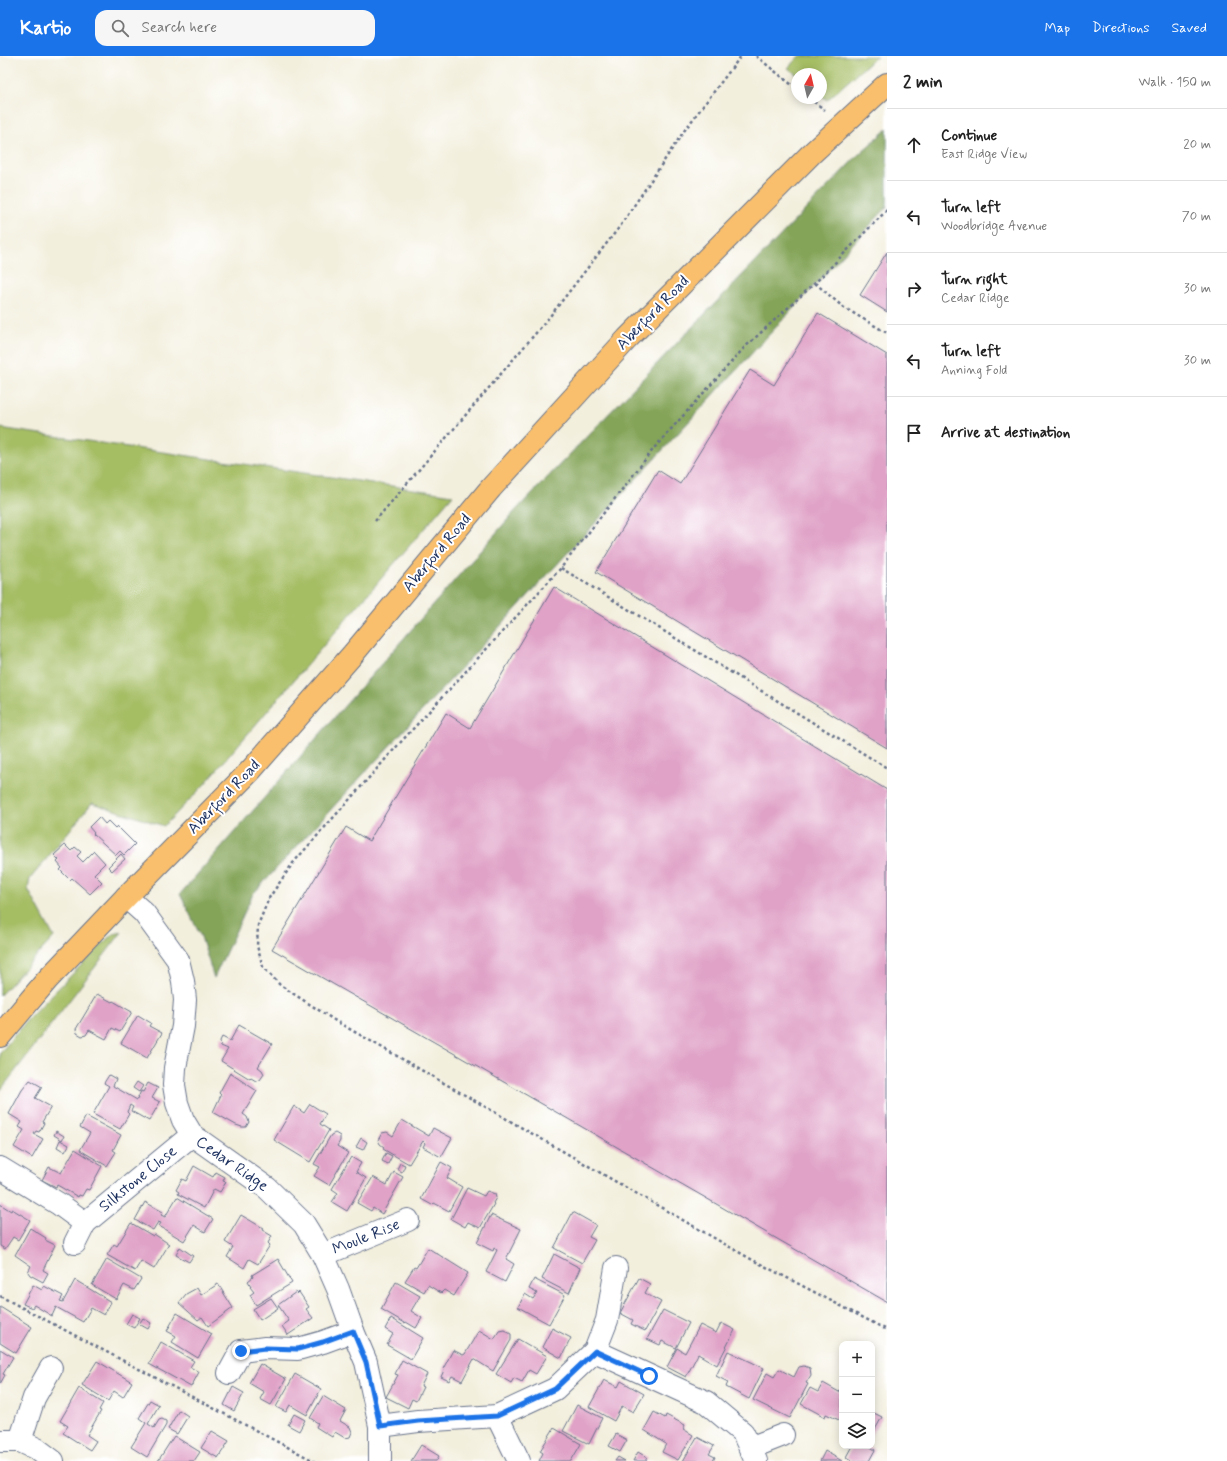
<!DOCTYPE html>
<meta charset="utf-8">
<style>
:root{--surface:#fff;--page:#f6f6f6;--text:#222;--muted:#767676;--line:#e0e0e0;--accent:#1a73e8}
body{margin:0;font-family:Mynerve,sans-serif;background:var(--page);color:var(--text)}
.controls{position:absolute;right:12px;bottom:12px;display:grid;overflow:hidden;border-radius:8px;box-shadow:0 2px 10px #0003}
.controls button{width:36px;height:36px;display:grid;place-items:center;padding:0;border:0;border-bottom:1px solid var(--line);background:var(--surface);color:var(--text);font:20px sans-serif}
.compass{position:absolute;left:791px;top:12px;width:36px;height:36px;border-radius:50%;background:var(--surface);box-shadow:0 2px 10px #0003;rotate:8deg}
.stop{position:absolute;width:12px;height:12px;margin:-9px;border:3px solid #1a73e8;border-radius:50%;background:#fff}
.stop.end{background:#1a73e8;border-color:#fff;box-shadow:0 1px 4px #0008}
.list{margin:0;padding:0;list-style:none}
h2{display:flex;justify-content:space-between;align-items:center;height:52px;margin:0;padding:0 16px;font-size:17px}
h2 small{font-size:13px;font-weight:400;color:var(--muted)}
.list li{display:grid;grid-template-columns:26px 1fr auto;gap:12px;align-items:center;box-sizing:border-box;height:72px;padding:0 16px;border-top:1px solid var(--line)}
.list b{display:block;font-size:15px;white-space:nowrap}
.list p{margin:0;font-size:13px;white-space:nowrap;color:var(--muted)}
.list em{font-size:13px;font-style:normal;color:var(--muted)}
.icon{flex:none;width:22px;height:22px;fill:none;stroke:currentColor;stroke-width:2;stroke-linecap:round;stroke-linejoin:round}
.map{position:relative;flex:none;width:887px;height:1405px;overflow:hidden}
header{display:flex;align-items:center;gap:24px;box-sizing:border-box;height:56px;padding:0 20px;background:var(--accent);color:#fff}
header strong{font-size:19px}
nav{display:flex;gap:22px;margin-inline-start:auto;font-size:14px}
.search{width:280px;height:36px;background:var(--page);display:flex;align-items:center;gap:10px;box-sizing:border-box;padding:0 14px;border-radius:12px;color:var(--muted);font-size:15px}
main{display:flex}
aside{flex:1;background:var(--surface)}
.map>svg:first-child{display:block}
.green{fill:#a5bd63;stroke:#607660}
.forest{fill:#84a459;stroke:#506a5c}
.building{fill:#e0a2c7}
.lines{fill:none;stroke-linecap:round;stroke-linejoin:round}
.minor-casing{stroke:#67728a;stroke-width:24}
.primary-casing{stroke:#67728a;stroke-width:24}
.path{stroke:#67728a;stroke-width:2.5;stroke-dasharray:3 3;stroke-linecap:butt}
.minor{stroke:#fff;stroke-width:22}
.primary{stroke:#f9bf6d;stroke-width:22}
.route{stroke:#1a73e8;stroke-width:5}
.labels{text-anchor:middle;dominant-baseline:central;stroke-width:4;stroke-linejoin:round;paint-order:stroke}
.street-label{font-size:16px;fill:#1b2f5e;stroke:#fff}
</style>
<header>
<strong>Kartio</strong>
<div class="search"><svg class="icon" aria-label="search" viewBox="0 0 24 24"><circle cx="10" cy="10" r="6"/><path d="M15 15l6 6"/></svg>Search here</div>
<nav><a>Map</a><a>Directions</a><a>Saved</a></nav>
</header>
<main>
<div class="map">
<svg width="887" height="1405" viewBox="0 0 887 1405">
<rect width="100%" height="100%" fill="#fff"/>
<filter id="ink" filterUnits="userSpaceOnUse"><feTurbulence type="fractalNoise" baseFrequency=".025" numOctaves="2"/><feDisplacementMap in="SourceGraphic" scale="8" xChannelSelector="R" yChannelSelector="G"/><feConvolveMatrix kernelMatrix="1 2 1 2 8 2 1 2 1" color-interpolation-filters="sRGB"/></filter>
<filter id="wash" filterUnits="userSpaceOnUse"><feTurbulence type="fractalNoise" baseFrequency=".012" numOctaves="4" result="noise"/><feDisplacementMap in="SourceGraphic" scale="16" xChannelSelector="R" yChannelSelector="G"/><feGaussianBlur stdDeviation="0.9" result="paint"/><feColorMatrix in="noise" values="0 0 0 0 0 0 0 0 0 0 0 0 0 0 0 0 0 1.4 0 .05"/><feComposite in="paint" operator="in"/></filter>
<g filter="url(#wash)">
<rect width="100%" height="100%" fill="#f3efdd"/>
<!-- green -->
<g class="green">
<path d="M 799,0 L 877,0 L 827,44 L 821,39 L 821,18 L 797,19 L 788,12 Z"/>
<path d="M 0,372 L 453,439 L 203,730 L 164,770 L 92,747 L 30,823 L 28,833 L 54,881 L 0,939 Z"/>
<path d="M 122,876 L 0,1035 L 0,997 L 29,962 L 107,883 L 114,878 Z"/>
</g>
<!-- forest -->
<path class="forest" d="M 887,73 L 887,151 L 253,838 L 214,922 L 201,881 L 180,838 L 516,454 L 858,99 Z"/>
<g id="blocks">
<!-- building -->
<g class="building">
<path d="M 887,196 L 887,256 L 860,239 Z"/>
<path d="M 818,257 L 887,299 L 887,692 L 596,516 L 658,414 L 680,428 L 750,314 L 774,329 Z"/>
<path d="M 554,531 L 887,734 L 887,1246 L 272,893 L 346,771 L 369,785 L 446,657 L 470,672 Z"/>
<path d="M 99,761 L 105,768 L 108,765 L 115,772 L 117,770 L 135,788 L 124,799 L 120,795 L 116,799 L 93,778 L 94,777 L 89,771 Z"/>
<path d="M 65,789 L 71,795 L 75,791 L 81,796 L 77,800 L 83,806 L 94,795 L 105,807 L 94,818 L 102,826 L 90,838 L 72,822 L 70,824 L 60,814 L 62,812 L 57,806 L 59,804 L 54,799 Z"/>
<path d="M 121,798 L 125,803 L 112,815 L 108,811 Z"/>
<path d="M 97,938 L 112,946 L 113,945 L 132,956 L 120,976 L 112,972 L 106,983 L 89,974 L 86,979 L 82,980 L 77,977 L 76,973 Z"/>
<path d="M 138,959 L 151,967 L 149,970 L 162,977 L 147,1002 L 121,987 Z"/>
<path d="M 239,969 L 272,988 L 258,1011 L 262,1014 L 264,1018 L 260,1024 L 256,1025 L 251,1022 L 250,1023 L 221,1005 L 228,993 L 221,990 L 220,985 L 222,981 L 230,985 Z"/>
<path d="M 230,1017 L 257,1035 L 243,1058 L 247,1061 L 249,1066 L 246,1071 L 242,1071 L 236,1069 L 213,1056 L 221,1039 L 219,1037 Z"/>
<path d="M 109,1019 L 116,1023 L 113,1030 L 137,1044 L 141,1035 L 143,1036 L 148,1027 L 158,1032 L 152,1042 L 160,1046 L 149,1065 L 131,1055 L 133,1051 L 130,1049 L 127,1056 L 129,1058 L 120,1073 L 93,1058 L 109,1030 L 104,1027 Z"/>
<path d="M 30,1024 L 42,1031 L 35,1042 L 51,1051 L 42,1066 L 44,1067 L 39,1076 L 36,1075 L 34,1078 L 43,1083 L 32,1102 L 14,1091 L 24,1074 L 19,1071 L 22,1066 L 9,1058 L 22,1034 Z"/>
<path d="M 137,1026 L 143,1030 L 139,1036 L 133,1032 Z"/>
<path d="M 310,1048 L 326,1058 L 320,1068 L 329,1074 L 310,1106 L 274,1084 L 294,1050 L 304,1057 Z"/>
<path d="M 86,1060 L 121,1079 L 113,1094 L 116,1096 L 107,1110 L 80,1094 L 90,1077 L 80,1071 Z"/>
<path d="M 402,1064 L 429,1080 L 433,1072 L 452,1082 L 441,1101 L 423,1091 L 425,1087 L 423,1085 L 409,1108 L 383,1093 L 384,1091 L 380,1088 L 378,1084 L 382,1077 L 387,1076 L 393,1080 Z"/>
<path d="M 56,1075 L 64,1080 L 62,1084 L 54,1079 Z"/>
<path d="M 335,1077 L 340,1080 L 340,1085 L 337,1090 L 348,1097 L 329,1129 L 314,1120 L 320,1111 L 314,1108 L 331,1079 Z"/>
<path d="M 361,1082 L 367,1086 L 363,1094 L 356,1091 Z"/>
<path d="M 60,1084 L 69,1089 L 65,1096 L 57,1091 Z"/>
<path d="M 75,1093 L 102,1110 L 89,1134 L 86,1133 L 82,1140 L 79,1139 L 78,1141 L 57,1129 L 56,1131 L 42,1124 L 49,1111 L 61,1117 Z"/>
<path d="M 386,1097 L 392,1100 L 388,1108 L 382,1105 Z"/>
<path d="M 351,1101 L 361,1107 L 356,1116 L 366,1122 L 347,1155 L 332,1146 L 338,1137 L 332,1133 Z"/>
<path d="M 441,1106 L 452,1112 L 447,1122 L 462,1131 L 449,1155 L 434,1147 L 432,1149 L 421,1143 Z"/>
<path d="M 400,1107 L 405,1109 L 402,1116 L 397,1113 Z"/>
<path d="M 194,1110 L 213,1121 L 216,1116 L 225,1121 L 223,1125 L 226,1126 L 220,1136 L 214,1133 L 204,1152 L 178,1138 L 179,1136 L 176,1134 L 182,1123 L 186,1125 Z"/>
<path d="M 394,1116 L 403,1121 L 382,1158 L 373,1152 L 371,1155 L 357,1147 L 373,1121 L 387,1129 Z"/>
<path d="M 467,1132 L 484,1140 L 487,1135 L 495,1138 L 496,1142 L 493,1147 L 494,1148 L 480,1172 L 468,1166 L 465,1171 L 451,1163 Z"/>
<path d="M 177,1141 L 213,1163 L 205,1176 L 194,1169 L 184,1185 L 159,1170 L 161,1167 L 158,1166 L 153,1174 L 135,1164 L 145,1146 L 163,1156 L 161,1159 L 165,1161 Z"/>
<path d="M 0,1148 L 11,1155 L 12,1153 L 30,1164 L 18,1184 L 13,1181 L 5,1193 L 0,1190 Z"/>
<path d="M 573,1156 L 596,1169 L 589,1181 L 595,1184 L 582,1207 L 554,1192 Z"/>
<path d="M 241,1159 L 263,1172 L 262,1174 L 272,1180 L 268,1187 L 270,1189 L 258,1208 L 249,1203 L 244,1212 L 227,1201 L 233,1191 L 225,1186 Z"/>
<path d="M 491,1159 L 521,1173 L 506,1203 L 514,1208 L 505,1226 L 486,1216 L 497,1194 L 494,1192 L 493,1195 L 477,1187 Z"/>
<path d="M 131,1167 L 153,1180 L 154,1178 L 169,1188 L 154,1213 L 141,1205 L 135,1215 L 107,1199 L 114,1188 L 117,1190 Z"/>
<path d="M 30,1172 L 46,1182 L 45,1184 L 55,1189 L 43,1214 L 48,1217 L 43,1226 L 30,1219 L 28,1216 L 31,1210 L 15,1199 Z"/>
<path d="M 180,1191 L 193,1200 L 189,1206 L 176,1199 Z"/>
<path d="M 428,1192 L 468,1217 L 454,1240 L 444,1234 L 441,1237 L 428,1229 L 424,1236 L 405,1225 L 414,1211 L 416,1212 Z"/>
<path d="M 554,1198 L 580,1212 L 569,1237 L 542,1223 Z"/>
<path d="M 107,1203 L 141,1223 L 134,1234 L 124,1229 L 116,1243 L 92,1229 Z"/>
<path d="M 278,1203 L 292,1227 L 256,1249 L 250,1239 L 254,1236 L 250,1231 L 251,1230 L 248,1225 L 253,1221 L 252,1219 Z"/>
<path d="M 639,1222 L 650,1228 L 645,1237 L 661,1246 L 645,1275 L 631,1268 L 633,1264 L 620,1257 Z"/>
<path d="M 534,1223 L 565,1239 L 549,1268 L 518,1251 L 525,1238 L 533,1243 L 537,1237 L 529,1233 Z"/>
<path d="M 75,1224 L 111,1246 L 104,1259 L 91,1252 L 83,1266 L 56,1251 L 52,1260 L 34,1249 L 32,1252 L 23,1248 L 33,1229 L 42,1234 L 44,1230 L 63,1240 L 60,1245 L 63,1246 Z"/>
<path d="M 396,1226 L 420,1240 L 411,1255 L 422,1262 L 416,1272 L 406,1266 L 405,1267 L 381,1253 Z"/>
<path d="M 218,1228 L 233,1252 L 208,1270 L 202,1261 L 198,1264 L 179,1247 L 186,1238 L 197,1232 L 201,1239 Z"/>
<path d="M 296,1236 L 297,1238 L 299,1236 L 309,1251 L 306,1253 L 313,1262 L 288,1279 L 282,1270 L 289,1265 L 278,1249 Z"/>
<path d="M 271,1242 L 278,1252 L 260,1264 L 253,1253 Z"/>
<path d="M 0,1251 L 32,1271 L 16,1297 L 0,1287 Z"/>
<path d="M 663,1254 L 689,1267 L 676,1292 L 662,1285 L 660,1289 L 647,1283 Z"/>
<path d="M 177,1257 L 212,1278 L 198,1302 L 172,1286 L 176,1280 L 167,1275 Z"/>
<path d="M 132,1258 L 140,1262 L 134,1272 L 126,1268 Z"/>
<path d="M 143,1262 L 151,1267 L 148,1273 L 139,1268 Z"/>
<path d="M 391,1262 L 423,1282 L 411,1303 L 387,1289 L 393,1278 L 385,1273 Z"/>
<path d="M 721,1267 L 735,1274 L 717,1309 L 698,1298 L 686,1321 L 667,1311 L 677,1292 L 685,1297 L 700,1269 L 716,1277 Z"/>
<path d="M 552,1272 L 571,1282 L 561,1302 L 542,1291 Z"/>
<path d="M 479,1274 L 494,1283 L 499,1275 L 504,1274 L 511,1278 L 511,1284 L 493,1315 L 474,1303 L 462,1325 L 452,1320 L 449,1325 L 441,1321 L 444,1314 L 443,1313 L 453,1294 L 463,1299 L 465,1298 Z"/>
<path d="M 518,1283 L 547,1300 L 536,1318 L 529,1314 L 522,1326 L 514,1322 L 511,1327 L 496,1318 Z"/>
<path d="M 161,1286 L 194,1305 L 190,1311 L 199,1316 L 191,1331 L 149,1308 Z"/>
<path d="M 0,1293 L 13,1301 L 3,1318 L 5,1319 L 0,1328 Z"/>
<path d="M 728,1295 L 764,1312 L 749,1343 L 726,1331 L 728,1326 L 716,1320 Z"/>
<path d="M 402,1304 L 427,1318 L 421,1330 L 423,1331 L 416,1345 L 412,1343 L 408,1352 L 386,1341 L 398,1319 L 395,1318 Z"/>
<path d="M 97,1305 L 132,1326 L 123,1341 L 114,1335 L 108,1345 L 82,1329 Z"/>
<path d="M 260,1308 L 286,1323 L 271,1349 L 260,1343 L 264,1336 L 249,1327 Z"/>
<path d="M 804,1310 L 810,1312 L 811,1319 L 806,1327 L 808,1328 L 790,1362 L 753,1344 L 767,1317 L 774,1321 L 779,1313 L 794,1321 L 799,1311 Z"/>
<path d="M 295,1318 L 321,1333 L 307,1359 L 290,1349 L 286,1356 L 276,1351 Z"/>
<path d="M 604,1324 L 618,1331 L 621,1325 L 644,1338 L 633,1356 L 622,1350 L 614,1365 L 589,1351 Z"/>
<path d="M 823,1327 L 839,1336 L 842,1329 L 842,1358 L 839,1364 L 826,1358 L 825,1361 L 801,1348 L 810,1332 L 818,1336 Z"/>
<path d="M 233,1331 L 244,1337 L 234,1355 L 224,1349 Z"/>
<path d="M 79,1332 L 103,1347 L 99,1354 L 101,1355 L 87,1379 L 96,1385 L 90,1394 L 63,1377 L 68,1370 L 60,1365 Z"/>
<path d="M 323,1340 L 346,1354 L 340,1365 L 350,1371 L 352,1376 L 350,1381 L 345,1382 L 335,1376 L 332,1381 L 316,1371 L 318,1367 L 310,1362 Z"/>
<path d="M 150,1344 L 159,1349 L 148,1368 L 154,1372 L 159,1364 L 162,1363 L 166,1365 L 166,1369 L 147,1401 L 131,1391 L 146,1367 L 139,1362 Z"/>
<path d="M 577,1349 L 602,1362 L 589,1388 L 563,1375 Z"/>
<path d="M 179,1354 L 188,1360 L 177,1378 L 168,1373 Z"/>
<path d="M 654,1356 L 665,1362 L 666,1359 L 685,1369 L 683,1373 L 693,1379 L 678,1404 L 662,1396 L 666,1388 L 644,1374 Z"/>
<path d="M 872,1356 L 882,1361 L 872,1379 Z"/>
<path d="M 294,1358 L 305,1364 L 299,1375 L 288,1369 Z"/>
<path d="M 554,1372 L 581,1388 L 571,1405 L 539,1405 L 543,1397 L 540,1395 Z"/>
<path d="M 212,1375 L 229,1385 L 218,1402 L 201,1392 Z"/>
<path d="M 616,1378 L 627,1384 L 620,1396 L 609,1390 Z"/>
<path d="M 174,1380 L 200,1396 L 194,1405 L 158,1405 Z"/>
<path d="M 697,1381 L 714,1390 L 709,1398 L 715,1401 L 713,1405 L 683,1405 Z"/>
<path d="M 421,1389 L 439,1400 L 436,1405 L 411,1405 Z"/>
<path d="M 852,1390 L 869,1390 L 875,1394 L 869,1405 L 853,1405 L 846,1401 Z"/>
<path d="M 825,1395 L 842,1405 L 820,1405 Z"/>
<path d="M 638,1396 L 648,1402 L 646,1405 L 633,1405 Z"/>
<path d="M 618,1401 L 625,1405 L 615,1405 Z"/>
</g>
</g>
</g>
<g filter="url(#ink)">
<use href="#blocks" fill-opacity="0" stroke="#67728a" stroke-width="1"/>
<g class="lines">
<!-- minor casing -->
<g class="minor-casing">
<g id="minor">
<path d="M 126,841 L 144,857 L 178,904 L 183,925 L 185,944 L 183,970 L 175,1012 L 174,1029 L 177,1047 L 183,1064 L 192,1079 L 267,1132 L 304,1168 L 323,1199 L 338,1233 L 353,1275 L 366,1306 L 380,1370 L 380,1405"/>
<path d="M 0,1112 L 59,1148 L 85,1167 L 192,1079"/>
<path d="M 75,1187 L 85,1167"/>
<path d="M 323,1199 L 408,1164"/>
<path d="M 595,1295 L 706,1346 L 743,1377 L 756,1405"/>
<path d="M 229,1317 L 241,1295 L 265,1292 L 298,1293 L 323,1286 L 353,1275"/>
<path d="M 497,1360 L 519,1405"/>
<path d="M 380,1370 L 418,1365 L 497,1360 L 555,1333 L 595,1295 L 607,1264 L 616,1212"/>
<path d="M 0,1385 L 20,1385 L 37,1393 L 53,1405"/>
<path d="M 20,1385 L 34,1342 L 51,1312"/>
<path d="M 750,1392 L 783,1379"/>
</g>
</g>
<!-- primary casing -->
<g class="primary-casing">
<path id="primary" d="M 0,980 L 47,924 L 126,841 L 251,714 L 353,598 L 491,432 L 627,283 L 811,98 L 887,28"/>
</g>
<!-- path -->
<g class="path">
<path d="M 756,0 L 797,33"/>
<path d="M 809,42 L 825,54"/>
<path d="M 887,154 L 815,227 L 744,292 L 655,391 L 561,512 L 399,688 L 293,807 L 269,842 L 258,869 L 257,890 L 263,911 L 280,929 L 334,964 L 749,1202 L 887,1274"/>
<path d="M 815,227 L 843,251 L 887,277"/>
<path d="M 375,465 L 547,264 L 621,169 L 684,75 L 741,0"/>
<path d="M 561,512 L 887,712"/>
<path d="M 0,1240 L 314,1405"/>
</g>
<!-- minor -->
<use href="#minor" class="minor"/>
<!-- primary -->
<use href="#primary" class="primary"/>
</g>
</g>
<g class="lines" filter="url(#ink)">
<!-- route -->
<path class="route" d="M 241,1295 L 265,1292 L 298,1293 L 323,1286 L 353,1275 L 366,1306 L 380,1370 L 418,1365 L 497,1360 L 555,1333 L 595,1295 L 649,1320"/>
</g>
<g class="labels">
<!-- street labels -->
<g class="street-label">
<text transform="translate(653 257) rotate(-46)">Aberford Road</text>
<text transform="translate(437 497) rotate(-50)">Aberford Road</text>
<text transform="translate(224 741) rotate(-46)">Aberford Road</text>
<text transform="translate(232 1108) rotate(35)">Cedar Ridge</text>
<text transform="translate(138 1123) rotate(-39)">Silkstone Close</text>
<text transform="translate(366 1181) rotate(-22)">Moule Rise</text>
</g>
</g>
</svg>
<div class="controls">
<button>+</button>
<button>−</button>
<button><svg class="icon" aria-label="layers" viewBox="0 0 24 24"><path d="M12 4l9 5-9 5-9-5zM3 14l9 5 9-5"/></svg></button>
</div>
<svg class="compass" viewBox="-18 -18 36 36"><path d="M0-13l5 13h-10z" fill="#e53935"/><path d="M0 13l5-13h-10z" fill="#767676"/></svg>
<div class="stop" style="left:649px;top:1320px"></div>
<div class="stop end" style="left:241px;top:1295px"></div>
</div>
<aside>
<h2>2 min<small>Walk · 150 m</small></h2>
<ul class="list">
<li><svg class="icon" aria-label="ahead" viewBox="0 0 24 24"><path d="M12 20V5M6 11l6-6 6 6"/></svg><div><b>Continue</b><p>East Ridge View</p></div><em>20 m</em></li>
<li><svg class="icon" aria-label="left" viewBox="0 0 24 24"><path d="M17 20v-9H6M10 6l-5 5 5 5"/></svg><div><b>Turn left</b><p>Woodbridge Avenue</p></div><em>70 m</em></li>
<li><svg class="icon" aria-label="right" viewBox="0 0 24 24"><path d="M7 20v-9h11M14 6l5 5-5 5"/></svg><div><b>Turn right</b><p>Cedar Ridge</p></div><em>30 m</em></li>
<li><svg class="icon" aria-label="left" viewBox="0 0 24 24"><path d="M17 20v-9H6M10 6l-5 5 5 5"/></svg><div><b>Turn left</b><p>Anning Fold</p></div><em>30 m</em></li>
<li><svg class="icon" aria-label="arrive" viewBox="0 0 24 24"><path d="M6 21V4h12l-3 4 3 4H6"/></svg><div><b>Arrive at destination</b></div></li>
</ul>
</aside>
</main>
